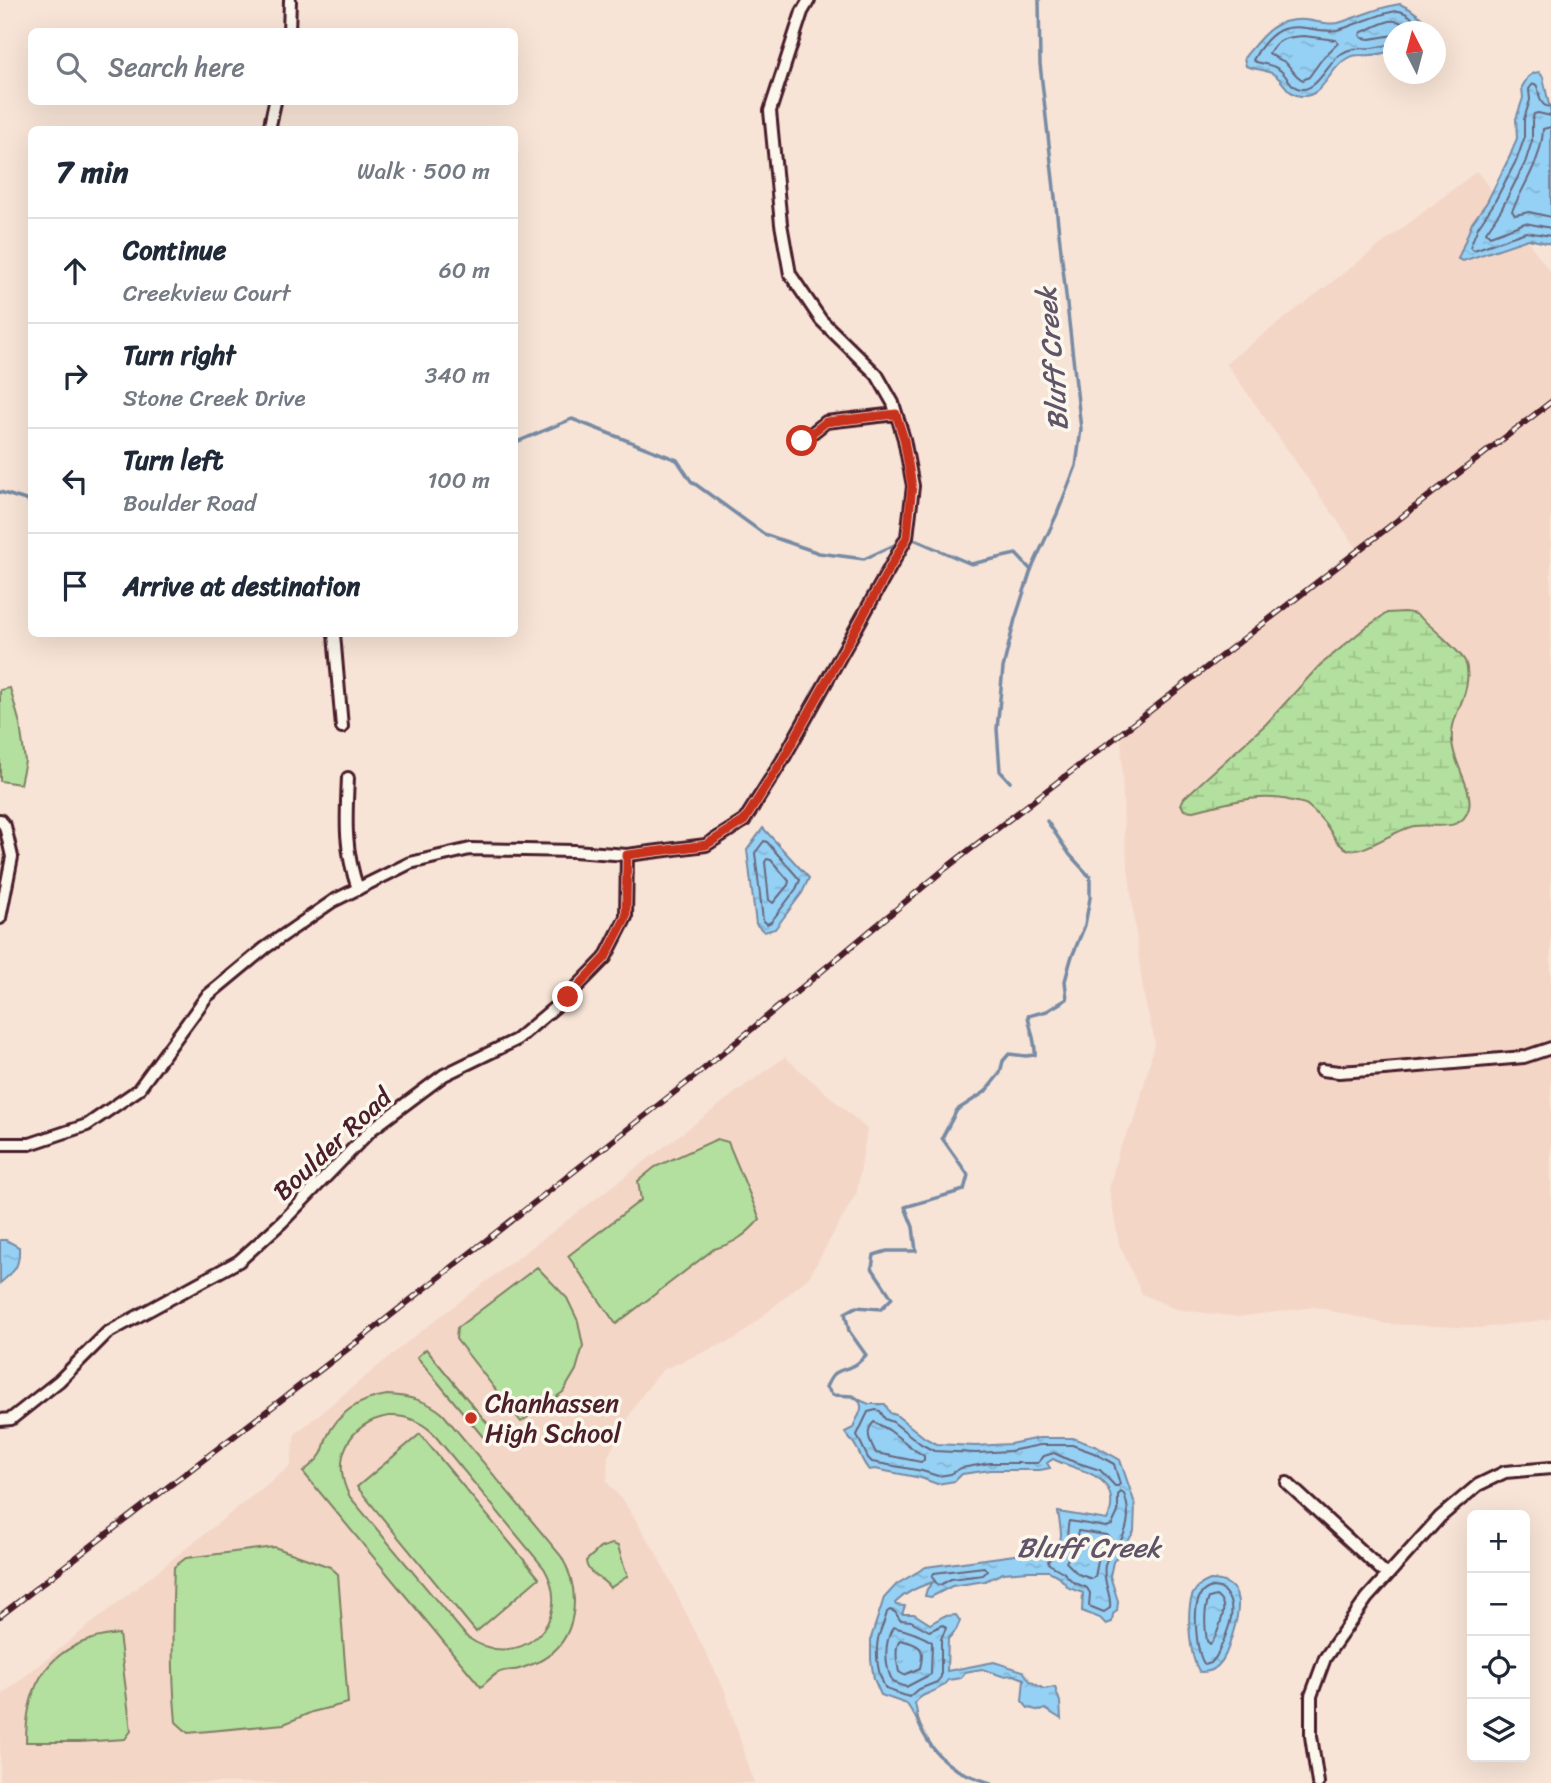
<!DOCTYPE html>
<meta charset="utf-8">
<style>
:root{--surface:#fff;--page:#f6f6f7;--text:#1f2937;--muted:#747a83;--line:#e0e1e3}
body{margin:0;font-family:Sriracha,sans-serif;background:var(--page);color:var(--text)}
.controls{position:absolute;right:21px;bottom:21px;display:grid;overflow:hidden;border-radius:10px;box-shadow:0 7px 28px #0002}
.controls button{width:63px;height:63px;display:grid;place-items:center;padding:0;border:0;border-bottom:2px solid var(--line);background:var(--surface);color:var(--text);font:35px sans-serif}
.compass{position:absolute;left:1383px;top:21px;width:63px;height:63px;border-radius:50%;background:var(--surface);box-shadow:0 7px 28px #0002;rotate:354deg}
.stop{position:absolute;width:21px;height:21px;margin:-16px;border:5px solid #c8321e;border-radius:50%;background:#fff}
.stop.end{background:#c8321e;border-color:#fff;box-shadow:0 2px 7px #0008}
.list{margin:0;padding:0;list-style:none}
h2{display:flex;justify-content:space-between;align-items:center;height:91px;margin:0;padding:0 28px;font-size:30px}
h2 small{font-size:23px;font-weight:400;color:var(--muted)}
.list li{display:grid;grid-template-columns:46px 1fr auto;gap:21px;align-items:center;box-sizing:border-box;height:105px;padding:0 28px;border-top:2px solid var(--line)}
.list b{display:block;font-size:26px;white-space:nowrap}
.list p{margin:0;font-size:23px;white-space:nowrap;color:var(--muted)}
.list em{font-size:23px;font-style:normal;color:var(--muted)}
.icon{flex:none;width:38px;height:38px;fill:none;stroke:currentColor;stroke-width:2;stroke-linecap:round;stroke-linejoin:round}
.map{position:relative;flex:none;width:1551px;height:1783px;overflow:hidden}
.search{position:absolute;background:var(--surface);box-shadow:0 7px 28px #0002;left:28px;top:28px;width:490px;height:77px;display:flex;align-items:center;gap:18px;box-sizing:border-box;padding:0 24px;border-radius:10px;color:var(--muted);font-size:26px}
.panel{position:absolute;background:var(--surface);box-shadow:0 7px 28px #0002;left:28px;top:126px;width:490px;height:511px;border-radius:10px}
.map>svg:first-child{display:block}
.built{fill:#f4d6c7}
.wetland{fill:url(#wetland-marsh);stroke:#7e8064;stroke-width:2}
.green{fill:#b3e09e;stroke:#7e8064;stroke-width:2;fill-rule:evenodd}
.water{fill:url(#water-ripples);stroke:#778aa4;stroke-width:2}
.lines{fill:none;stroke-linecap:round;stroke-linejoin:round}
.shore{stroke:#68667c;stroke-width:2}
.stream{stroke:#778aa4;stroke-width:3.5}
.street-casing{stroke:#4a1f2b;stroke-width:16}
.street{stroke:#fbf7ec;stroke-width:10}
.rail-casing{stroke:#4a1f2b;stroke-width:6}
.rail{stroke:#fbf7ec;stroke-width:3.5;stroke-dasharray:10;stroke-linecap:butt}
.route{stroke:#c8321e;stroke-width:9}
.poi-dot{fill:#c8321e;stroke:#fbf7ec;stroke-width:2.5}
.labels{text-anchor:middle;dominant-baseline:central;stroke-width:7;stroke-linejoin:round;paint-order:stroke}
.street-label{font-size:26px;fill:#4a1f2b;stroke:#fbf7ec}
.poi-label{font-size:26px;fill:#4a1f2b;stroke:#fbf7ec;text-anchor:start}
.water-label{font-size:28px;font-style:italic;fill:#605468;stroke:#fbf7ec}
</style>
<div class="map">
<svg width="1551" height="1783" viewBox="0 0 1551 1783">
<defs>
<pattern id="wetland-marsh" width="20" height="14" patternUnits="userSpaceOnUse" patternTransform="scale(1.75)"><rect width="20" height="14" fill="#b3e09e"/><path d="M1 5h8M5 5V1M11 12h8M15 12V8" fill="none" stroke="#9bc088"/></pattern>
<pattern id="water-ripples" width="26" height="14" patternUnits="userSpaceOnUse" patternTransform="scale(1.75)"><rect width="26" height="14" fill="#95d1f5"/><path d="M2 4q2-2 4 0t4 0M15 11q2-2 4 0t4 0" fill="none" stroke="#82b3d2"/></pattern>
</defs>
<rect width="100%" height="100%" fill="#f7e4d6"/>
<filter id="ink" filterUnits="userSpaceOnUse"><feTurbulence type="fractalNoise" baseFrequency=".0143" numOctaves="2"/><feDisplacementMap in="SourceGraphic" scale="14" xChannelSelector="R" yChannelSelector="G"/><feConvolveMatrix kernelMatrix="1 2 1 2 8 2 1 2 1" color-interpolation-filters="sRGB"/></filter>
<g filter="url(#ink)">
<!-- built -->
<g class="built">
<path d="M 1477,171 L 1551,273 L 1551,1319 L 1481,1328 L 1387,1324 L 1315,1307 L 1238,1317 L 1175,1309 L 1142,1294 L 1119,1244 L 1109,1189 L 1119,1149 L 1135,1119 L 1155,1042 L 1143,993 L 1124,834 L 1121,733 L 1358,550 L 1226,363 Z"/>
<path d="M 785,1057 L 867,1129 L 857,1192 L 809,1277 L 737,1338 L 662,1370 L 637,1402 L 608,1456 L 607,1482 L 625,1503 L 655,1551 L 725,1691 L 754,1783 L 0,1783 L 0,1696 L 290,1466 L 295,1434 L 421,1331 L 739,1090 Z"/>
</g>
<!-- wetland -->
<path class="wetland" d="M 1404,612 C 1408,612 1411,613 1415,614 C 1425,620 1459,651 1465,661 C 1468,668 1468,674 1467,682 C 1465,705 1447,720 1453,748 C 1456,766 1473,791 1469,808 C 1462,834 1433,823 1414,826 C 1397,829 1363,854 1350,850 C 1335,846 1332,830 1322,820 C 1318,815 1312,809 1307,805 C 1303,803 1296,802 1292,801 C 1259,792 1225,804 1193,811 L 1184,810 L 1181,804 L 1184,798 L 1266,724 L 1318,667 L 1365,628 L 1387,613 Z"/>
<!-- green -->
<g class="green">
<path d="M 10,688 L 20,724 L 25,761 L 20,784 L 0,781 L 0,690 Z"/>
<path d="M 717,1139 L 728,1142 L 760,1219 C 746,1235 735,1243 714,1249 L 616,1324 L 568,1256 L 641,1200 L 638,1181 L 655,1167 Z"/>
<path d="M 537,1267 L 567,1298 L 578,1321 L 583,1346 L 576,1370 L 563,1392 L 521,1422 L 456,1339 L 457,1328 Z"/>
<path d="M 426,1349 L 497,1435 L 488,1443 L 417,1357 Z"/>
<path d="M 387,1395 C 408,1396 427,1400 443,1414 L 561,1556 C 582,1591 579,1640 540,1661 C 533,1664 526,1667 519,1669 C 513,1671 504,1669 498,1673 C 492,1676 487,1682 481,1687 L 303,1472 C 308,1467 315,1463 319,1457 C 324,1452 324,1444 327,1437 C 339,1411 360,1399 387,1395 ZM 389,1416 C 406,1415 419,1420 432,1432 L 544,1568 C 576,1622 518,1674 467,1637 L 350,1497 C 330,1461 348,1422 389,1416 Z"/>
<path d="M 420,1434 L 539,1578 L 476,1632 L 357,1487 Z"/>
<path d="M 612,1544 L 618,1546 L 625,1570 L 628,1576 L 610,1588 C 603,1577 587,1575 586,1561 L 600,1548 Z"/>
<path d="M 274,1547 L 330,1567 L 338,1574 L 348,1703 L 312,1712 L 284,1724 L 188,1733 L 176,1722 C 171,1670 172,1619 174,1567 L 186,1558 Z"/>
<path d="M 119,1634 L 131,1731 L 125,1739 L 80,1742 L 26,1742 C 26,1693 42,1654 92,1639 C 101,1636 111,1635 119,1634 Z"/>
</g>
<!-- water -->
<g class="water">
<path d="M 1400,4 C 1414,10 1424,18 1432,31 L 1394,32 L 1393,51 C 1386,52 1379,55 1372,55 C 1362,56 1355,53 1346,59 C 1329,69 1323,98 1301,96 C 1287,94 1286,84 1276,76 C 1269,69 1255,70 1246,66 L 1244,58 C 1262,36 1273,18 1305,20 C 1316,21 1327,25 1338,23 C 1359,17 1378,7 1400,4 Z"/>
<path d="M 1539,72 L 1543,77 L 1551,114 L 1551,244 L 1528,239 L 1463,261 L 1458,259 L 1472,223 L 1487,202 L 1510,156 L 1517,138 L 1516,119 L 1523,98 L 1522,87 L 1528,77 L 1534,73 Z"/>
<path d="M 763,828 L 809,878 L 802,893 L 775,929 L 764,932 L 756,924 L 747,850 Z"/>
<path d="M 0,1240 L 6,1240 L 19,1247 C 20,1267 15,1271 0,1283 Z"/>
<path d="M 857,1399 L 869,1404 L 885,1404 L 890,1413 L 896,1415 L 925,1438 L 936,1444 L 975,1446 L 1010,1444 L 1039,1438 L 1073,1438 L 1097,1447 L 1120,1460 L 1135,1504 L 1134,1531 L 1126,1545 L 1113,1562 L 1110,1576 L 1118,1601 L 1117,1611 L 1113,1614 L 1112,1622 L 1106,1624 L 1100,1618 L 1082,1611 L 1083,1593 L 1069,1588 L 1059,1577 L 1049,1571 L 1029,1571 L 1003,1573 L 985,1581 L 952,1586 L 931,1597 L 925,1596 L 927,1589 L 933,1582 C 918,1587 906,1592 895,1603 L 896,1605 L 905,1606 L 902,1614 L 914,1614 L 930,1624 L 944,1616 L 956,1615 L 960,1621 L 956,1630 L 948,1639 L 947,1671 L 994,1662 L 1023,1671 L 1030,1681 L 1044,1689 L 1055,1687 L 1060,1702 L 1061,1719 L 1045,1709 L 1041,1711 L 1028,1708 L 1022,1701 L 1024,1679 L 1014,1675 L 1002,1676 L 982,1669 L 965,1672 L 961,1678 L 948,1680 C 937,1695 924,1690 915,1703 L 919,1723 L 907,1704 L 881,1695 L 874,1679 L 871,1660 L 871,1638 L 884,1598 L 897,1584 L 926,1567 L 1022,1554 C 1036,1555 1059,1554 1061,1536 C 1061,1528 1059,1519 1058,1512 L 1107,1520 C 1115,1504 1112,1485 1095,1476 C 1083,1469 1067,1466 1053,1459 L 1047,1463 L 1050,1468 L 1040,1470 L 991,1470 L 962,1474 L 955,1481 L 937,1484 L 921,1478 L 875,1469 L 869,1470 C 862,1462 861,1455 856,1447 C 853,1440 847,1439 845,1432 L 853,1428 C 856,1417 867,1408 857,1399 Z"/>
<path d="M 1210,1580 C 1248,1580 1239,1615 1231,1639 C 1228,1649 1224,1662 1215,1668 C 1211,1672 1205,1672 1200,1672 C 1189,1658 1186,1610 1193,1594 C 1197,1586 1203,1583 1210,1580 Z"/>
</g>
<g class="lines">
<!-- shore -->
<g class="shore">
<path d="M 1394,35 L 1370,39 L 1362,38 L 1360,35 L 1362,32 C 1384,24 1394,11 1413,32"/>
<path d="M 1304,36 L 1336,40 L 1338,43 L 1322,59 L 1309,77 L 1303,80 C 1294,76 1292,68 1285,62 C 1280,59 1274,58 1269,53 C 1278,38 1287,37 1304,36 Z"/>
<path d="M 1394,44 C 1386,45 1379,47 1372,48 C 1360,49 1351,47 1341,54 C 1328,63 1317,91 1301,89 C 1290,87 1288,77 1281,71 C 1275,65 1264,64 1256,62 L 1253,60 C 1259,48 1271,33 1283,29 C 1301,23 1320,34 1337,30 C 1352,27 1389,9 1399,11 C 1410,13 1418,24 1424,32"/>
<path d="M 1551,107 C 1539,107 1540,95 1537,86 L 1535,84 L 1532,85 L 1529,89 L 1530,100 L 1524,119 L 1524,139 L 1517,159 L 1493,205 L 1478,227 L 1470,247 L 1474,250 L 1526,232 L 1551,236"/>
<path d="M 1551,116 L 1538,113 L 1534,114 L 1532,121 L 1532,141 L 1525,163 L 1501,210 L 1486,232 L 1490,236 L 1525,223 L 1551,228"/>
<path d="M 1551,127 L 1543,129 C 1542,159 1524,184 1512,211 L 1515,215 L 1529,212 L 1551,217"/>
<path d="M 764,841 L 767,842 L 800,880 L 796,889 L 771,922 L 767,924 L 763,920 L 755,853 Z"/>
<path d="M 767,859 L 771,860 L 789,881 L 788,885 L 773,903 L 769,900 L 765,862 Z"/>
<path d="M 876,1410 L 880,1411 L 885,1419 L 893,1422 L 921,1444 L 934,1451 L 976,1453 L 1010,1451 L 1040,1445 L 1072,1445 L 1094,1453 L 1114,1464 L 1120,1484 L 1118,1486 L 1115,1486 L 1100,1470 L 1069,1460 L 1054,1453 L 1044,1456 L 1038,1463 L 990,1463 L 961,1468 L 951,1474 L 938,1476 L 922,1471 L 872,1462 L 868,1458 L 857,1435 L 868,1412 Z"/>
<path d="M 874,1422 L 889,1430 L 916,1451 L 924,1456 L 924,1460 L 921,1462 L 876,1453 C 870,1442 864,1431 874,1422 Z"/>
<path d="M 1121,1492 L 1124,1494 C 1130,1510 1129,1527 1120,1542 C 1115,1550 1107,1555 1105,1565 C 1102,1583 1112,1594 1110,1608 L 1104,1612 L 1089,1606 L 1090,1593 L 1087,1588 L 1073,1582 L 1063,1572 L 1049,1564 L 1048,1561 C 1056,1554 1065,1551 1067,1539 C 1068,1532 1067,1527 1069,1521 L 1106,1527 L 1112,1525 L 1118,1512 L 1118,1495 Z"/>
<path d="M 1078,1531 L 1107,1535 L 1110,1538 L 1110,1541 L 1099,1556 L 1095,1577 L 1092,1579 L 1078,1574 L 1066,1562 L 1074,1548 Z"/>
<path d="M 984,1567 L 987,1571 L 983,1575 L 951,1579 L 940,1585 L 937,1584 L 932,1577 L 934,1573 Z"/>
<path d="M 1212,1587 L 1220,1588 C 1243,1605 1226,1636 1216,1657 L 1211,1663 L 1205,1665 C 1196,1654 1193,1611 1199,1598 C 1202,1591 1206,1589 1212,1587 Z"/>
<path d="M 1216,1596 C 1219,1599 1222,1600 1223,1605 C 1225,1614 1216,1639 1210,1644 L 1207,1641 C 1205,1628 1203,1611 1209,1598 Z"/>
<path d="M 890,1610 L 895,1612 L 900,1620 L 911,1621 L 929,1631 L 943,1625 L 946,1628 L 941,1639 L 941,1677 L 937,1682 L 917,1690 L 909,1697 L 886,1689 C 878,1675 875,1656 878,1639 C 880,1630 885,1621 887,1612 Z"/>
<path d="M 893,1627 C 906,1630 921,1635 932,1642 L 931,1674 L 906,1687 L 893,1682 C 884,1666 884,1643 893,1627 Z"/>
<path d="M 900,1640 C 905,1641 918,1644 921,1650 C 923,1654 921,1664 920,1668 L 904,1675 L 899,1672 C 897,1662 894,1648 900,1640 Z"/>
</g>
<!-- stream -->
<g class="stream">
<path d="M 514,443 L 572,419 L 677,460 L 691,481 L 764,534 L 819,553 L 864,559 L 901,542"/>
<path d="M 0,492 L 32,502"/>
<path d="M 911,538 L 971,564 L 1016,554 L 1031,570"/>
<path d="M 1010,782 L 1000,771 L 997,729 L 1003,668 L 1015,619 L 1031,570 L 1057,514 L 1076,466 L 1081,429 L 1040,64 L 1039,0"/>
<path d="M 860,1401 L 853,1396 L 833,1395 L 826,1387 C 834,1370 837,1372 853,1366 C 858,1364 862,1359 866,1355 L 849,1331 L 845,1313 L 856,1307 L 881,1309 L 892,1298 L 872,1268 L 874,1255 L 887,1251 L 916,1251 L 913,1227 L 905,1207 L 964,1190 L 968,1175 L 942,1138 L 957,1110 L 985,1092 L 1000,1073 L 1003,1061 L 1009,1054 L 1026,1056 L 1035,1055 C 1036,1042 1030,1029 1028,1016 L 1047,1011 L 1067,999 L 1065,981 L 1071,959 L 1085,925 L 1090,898 L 1090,877 L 1070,855 L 1047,821"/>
<path d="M 917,1719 C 924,1738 937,1757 954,1768 C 965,1775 979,1779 991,1783"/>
</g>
<!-- street casing -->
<g class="street-casing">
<g id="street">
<path d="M 289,32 L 290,0"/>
<path d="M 269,130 L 275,102"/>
<path d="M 802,441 L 826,422 L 896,414"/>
<path d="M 334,634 L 342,727"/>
<path d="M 348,778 C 346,819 344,849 358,889"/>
<path d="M 0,820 L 5,826 L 12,857 L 0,918"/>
<path d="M 1322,1070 L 1339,1072 L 1384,1069 L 1524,1057 L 1551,1048"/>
<path d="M 0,1144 L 30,1144 L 87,1125 L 138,1090 L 207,996 L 265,948 L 333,901 L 410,863 L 470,849 L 574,851 L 627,855 L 706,845 L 744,821 L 782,761 L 907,537 L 913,486 L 904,439 L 893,403 L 877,375 L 821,320 L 790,274 L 781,224 L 770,111 L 802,12 L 809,0"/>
<path d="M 0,1420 L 11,1419 L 59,1381 L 107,1333 L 239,1261 L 282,1222 L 372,1129 L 444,1075 L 516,1040 L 567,997 L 605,958 L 626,917 L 627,855"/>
<path d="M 1287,1483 L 1387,1575"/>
<path d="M 1318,1783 L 1311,1736 L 1311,1696 L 1325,1658 L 1367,1598 L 1440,1517 L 1478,1485 L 1505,1472 L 1551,1468"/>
</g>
</g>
<!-- street -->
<use href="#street" class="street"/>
<!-- rail casing -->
<g class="rail-casing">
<path id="rail" d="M 0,1616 L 367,1334 L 694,1077 L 946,868 L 1551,402"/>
</g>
<!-- rail -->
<use href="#rail" class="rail"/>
</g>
</g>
<g class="lines" filter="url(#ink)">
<!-- route -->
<path class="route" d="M 568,997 L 605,958 L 626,917 L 627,855 L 706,845 L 744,821 L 782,761 L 907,537 L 912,486 L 904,439 L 896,414 L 826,422 L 802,441"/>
</g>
<!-- markers -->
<circle class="poi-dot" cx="471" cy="1418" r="7"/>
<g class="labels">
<!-- street labels -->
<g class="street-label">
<text transform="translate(332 1144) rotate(-43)">Boulder Road</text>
</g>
<!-- poi labels -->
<g class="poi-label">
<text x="485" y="1403">Chanhassen<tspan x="485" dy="30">High School</tspan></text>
</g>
<!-- water labels -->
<g class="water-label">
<text transform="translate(1052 359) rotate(-95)">Bluff Creek</text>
<text x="1089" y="1547">Bluff Creek</text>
</g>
</g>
</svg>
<div class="controls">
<button>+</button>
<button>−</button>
<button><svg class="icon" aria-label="locate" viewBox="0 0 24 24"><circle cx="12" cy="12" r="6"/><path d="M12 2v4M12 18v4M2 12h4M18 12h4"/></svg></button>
<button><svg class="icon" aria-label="layers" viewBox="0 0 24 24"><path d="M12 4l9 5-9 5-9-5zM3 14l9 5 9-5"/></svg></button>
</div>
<svg class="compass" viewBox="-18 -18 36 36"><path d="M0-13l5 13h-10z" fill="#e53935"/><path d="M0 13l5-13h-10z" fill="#747a83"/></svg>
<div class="stop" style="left:802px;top:441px"></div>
<div class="stop end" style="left:568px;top:997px"></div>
<div class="search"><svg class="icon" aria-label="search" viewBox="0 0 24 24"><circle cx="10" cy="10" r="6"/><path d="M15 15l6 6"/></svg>Search here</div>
<section class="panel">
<h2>7 min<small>Walk · 500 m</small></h2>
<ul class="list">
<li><svg class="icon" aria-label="ahead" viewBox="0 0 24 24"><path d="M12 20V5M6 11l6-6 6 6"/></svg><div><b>Continue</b><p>Creekview Court</p></div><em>60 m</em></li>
<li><svg class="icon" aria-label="right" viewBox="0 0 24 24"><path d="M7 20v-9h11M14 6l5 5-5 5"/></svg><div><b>Turn right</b><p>Stone Creek Drive</p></div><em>340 m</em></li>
<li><svg class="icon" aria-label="left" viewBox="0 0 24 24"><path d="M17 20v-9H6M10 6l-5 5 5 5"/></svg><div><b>Turn left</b><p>Boulder Road</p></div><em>100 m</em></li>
<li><svg class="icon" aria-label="arrive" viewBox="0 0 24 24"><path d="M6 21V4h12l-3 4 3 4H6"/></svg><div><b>Arrive at destination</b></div></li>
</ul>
</section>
</div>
